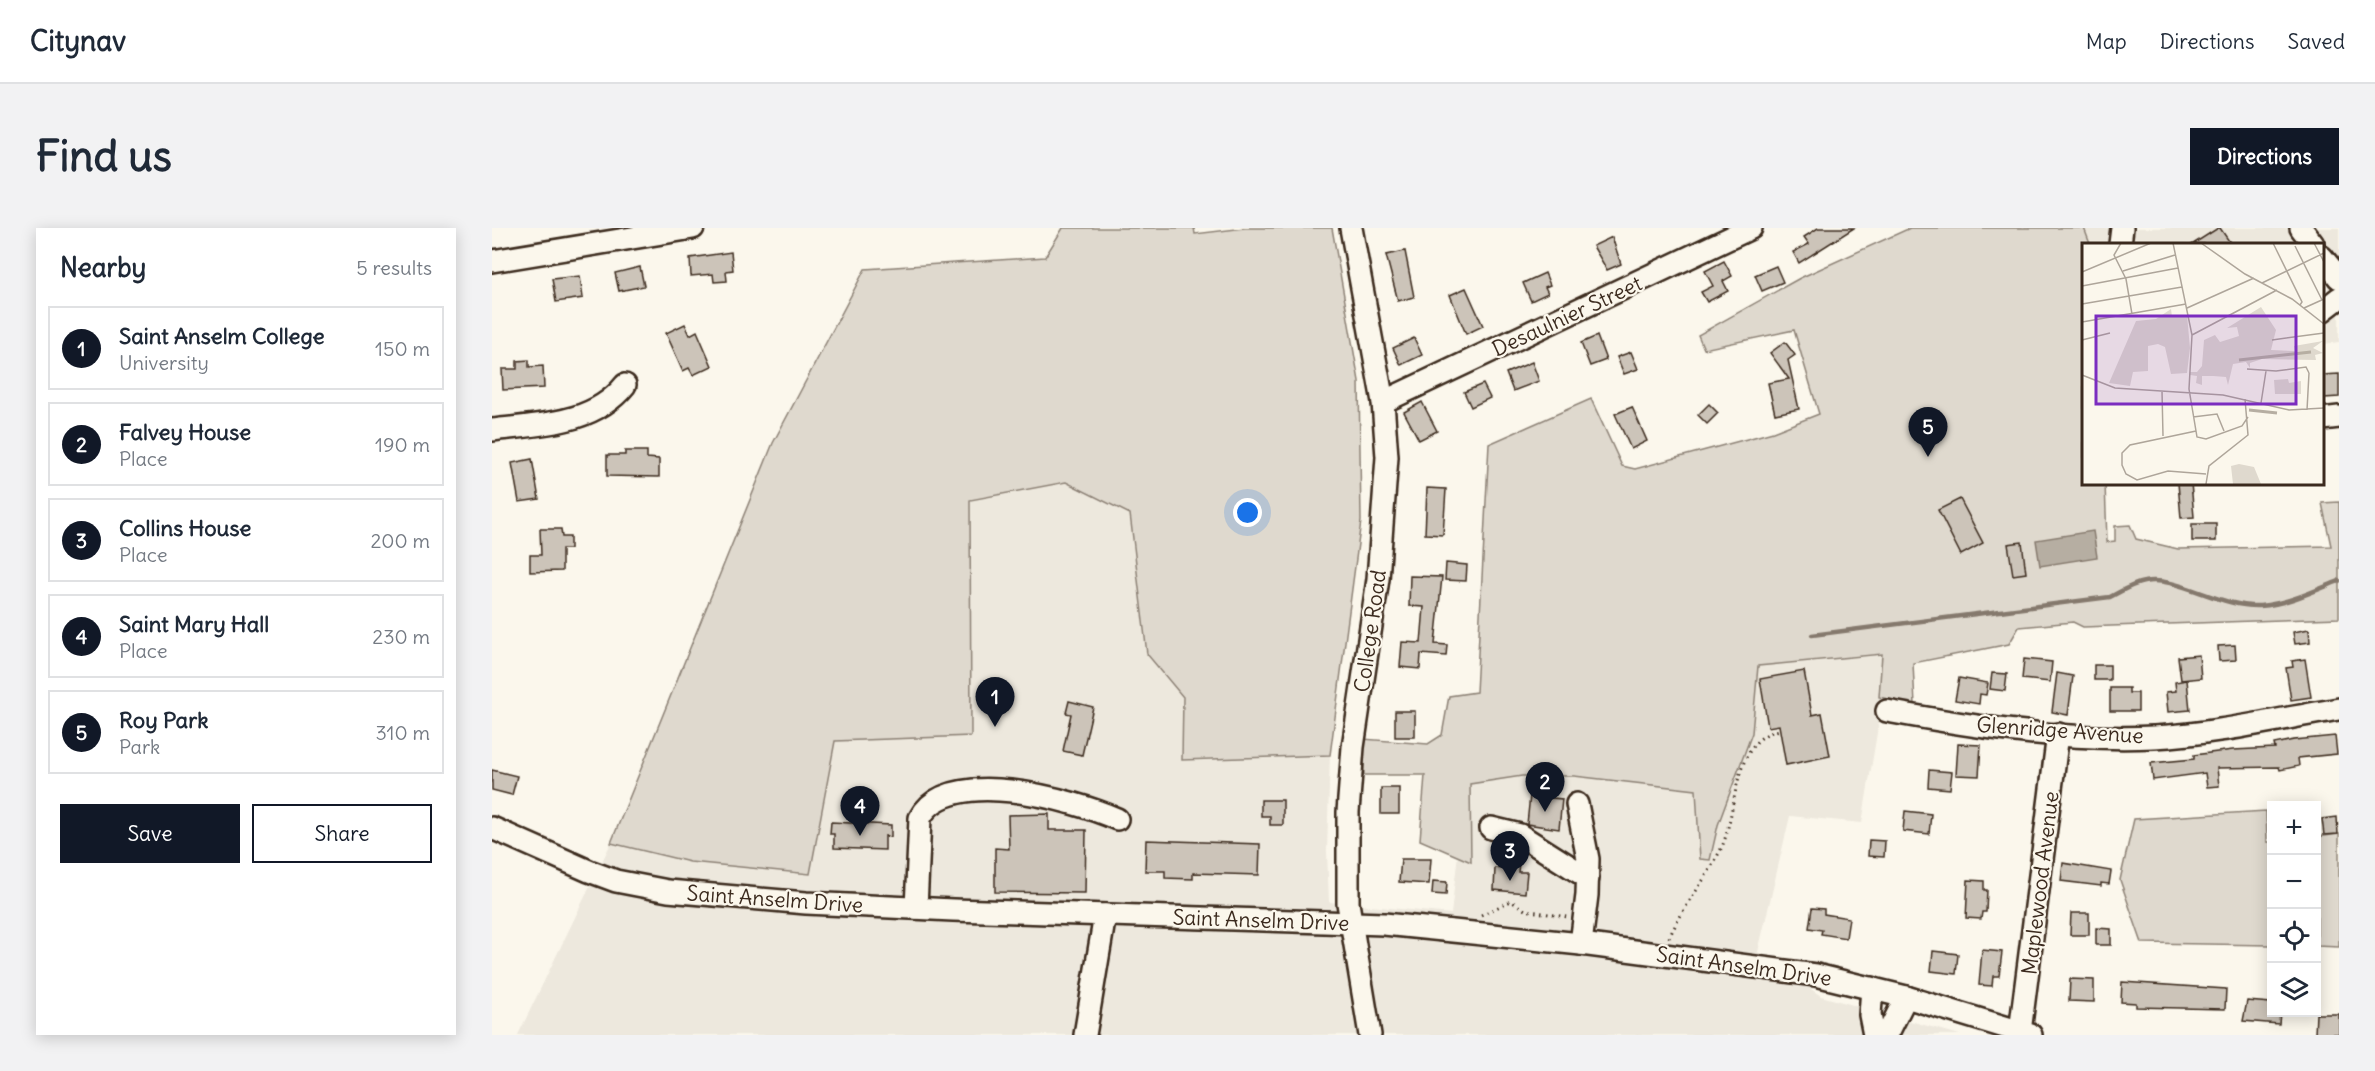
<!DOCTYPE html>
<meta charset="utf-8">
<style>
:root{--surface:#fff;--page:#f2f2f3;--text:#1f2937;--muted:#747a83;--line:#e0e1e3;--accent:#111827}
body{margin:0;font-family:Delius,sans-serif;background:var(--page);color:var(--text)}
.controls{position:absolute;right:18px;bottom:18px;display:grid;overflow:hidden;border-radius:0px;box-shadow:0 3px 15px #0003}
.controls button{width:54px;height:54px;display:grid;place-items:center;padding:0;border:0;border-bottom:2px solid var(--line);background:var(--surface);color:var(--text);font:30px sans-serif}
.you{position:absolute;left:756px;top:285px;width:21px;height:21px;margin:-15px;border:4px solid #fff;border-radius:50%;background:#1a73e8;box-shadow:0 0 0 9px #1a73e833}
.badge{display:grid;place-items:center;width:39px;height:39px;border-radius:50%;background:var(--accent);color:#fff;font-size:20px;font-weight:700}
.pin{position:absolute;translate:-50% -50px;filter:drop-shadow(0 2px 3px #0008)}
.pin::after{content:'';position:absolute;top:32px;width:21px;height:18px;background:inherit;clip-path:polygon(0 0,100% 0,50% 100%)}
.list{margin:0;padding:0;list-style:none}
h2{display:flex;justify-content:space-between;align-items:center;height:78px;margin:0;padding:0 24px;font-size:26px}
h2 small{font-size:20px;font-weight:400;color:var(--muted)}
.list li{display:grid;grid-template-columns:39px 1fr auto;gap:18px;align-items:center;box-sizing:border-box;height:84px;margin:0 12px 12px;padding:0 12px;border:2px solid var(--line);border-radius:0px}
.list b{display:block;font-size:22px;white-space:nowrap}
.list p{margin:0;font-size:20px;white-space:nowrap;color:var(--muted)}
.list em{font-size:20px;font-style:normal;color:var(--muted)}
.actions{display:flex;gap:12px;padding:18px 24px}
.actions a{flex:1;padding:14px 0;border:2px solid var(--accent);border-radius:0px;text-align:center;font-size:21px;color:var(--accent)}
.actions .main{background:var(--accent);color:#fff}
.icon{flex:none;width:33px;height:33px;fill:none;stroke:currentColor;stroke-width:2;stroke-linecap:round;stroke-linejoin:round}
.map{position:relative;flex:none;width:1847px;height:807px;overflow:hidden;border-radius:0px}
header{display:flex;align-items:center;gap:36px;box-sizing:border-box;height:84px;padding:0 30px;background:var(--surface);border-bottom:2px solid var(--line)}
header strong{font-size:28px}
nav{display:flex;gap:33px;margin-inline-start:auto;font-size:21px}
.intro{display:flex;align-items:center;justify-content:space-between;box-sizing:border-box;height:144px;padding:0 36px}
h1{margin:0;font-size:42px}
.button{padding:15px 27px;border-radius:0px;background:var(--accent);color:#fff;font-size:21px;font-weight:700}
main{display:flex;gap:36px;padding:0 36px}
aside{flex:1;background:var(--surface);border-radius:0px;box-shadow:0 3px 15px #0003}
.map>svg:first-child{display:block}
.built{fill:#ede8dd}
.green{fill:#dfd9ce;stroke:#8d8276;stroke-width:1.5}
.water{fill:#b6aea2;stroke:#85796d;stroke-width:1.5}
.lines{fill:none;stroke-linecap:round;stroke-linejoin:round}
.stream{stroke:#85796d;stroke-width:4.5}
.building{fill:#ccc4b9;stroke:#3b2a1e;stroke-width:1.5}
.minor-casing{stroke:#3b2a1e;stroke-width:26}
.path{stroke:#3b2a1e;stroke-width:3;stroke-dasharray:1.5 4.5;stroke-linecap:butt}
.minor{stroke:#fbf7ec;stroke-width:21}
.labels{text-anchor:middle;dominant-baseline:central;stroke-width:4.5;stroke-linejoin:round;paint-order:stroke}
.street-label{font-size:21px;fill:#3b2a1e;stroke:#fbf7ec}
.inset-river{fill:none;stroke:#b6aea2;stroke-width:3}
.inset-road{fill:none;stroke:#aea59a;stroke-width:1.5}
.view{fill:#7b2cbf;fill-opacity:0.15;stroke:#7b2cbf;stroke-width:3}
.inset-edge{fill:none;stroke:#3b2a1e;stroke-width:3}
</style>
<header>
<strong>Citynav</strong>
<nav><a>Map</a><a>Directions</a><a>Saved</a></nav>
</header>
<div class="intro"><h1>Find us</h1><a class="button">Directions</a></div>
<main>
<aside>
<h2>Nearby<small>5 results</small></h2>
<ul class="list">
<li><span class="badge">1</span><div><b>Saint Anselm College</b><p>University</p></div><em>150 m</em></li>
<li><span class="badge">2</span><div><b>Falvey House</b><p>Place</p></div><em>190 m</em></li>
<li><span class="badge">3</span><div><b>Collins House</b><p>Place</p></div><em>200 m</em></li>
<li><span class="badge">4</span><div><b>Saint Mary Hall</b><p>Place</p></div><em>230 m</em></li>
<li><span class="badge">5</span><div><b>Roy Park</b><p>Park</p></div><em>310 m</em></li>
</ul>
<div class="actions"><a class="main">Save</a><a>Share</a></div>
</aside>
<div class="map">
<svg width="1847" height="807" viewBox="0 0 1847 807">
<rect width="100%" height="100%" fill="#fbf7ec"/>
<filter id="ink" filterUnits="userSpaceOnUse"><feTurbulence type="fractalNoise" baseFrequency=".0167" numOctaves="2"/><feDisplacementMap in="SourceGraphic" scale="12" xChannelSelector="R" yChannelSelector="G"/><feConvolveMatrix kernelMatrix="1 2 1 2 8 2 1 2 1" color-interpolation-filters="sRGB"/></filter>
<g filter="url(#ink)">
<!-- built -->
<g class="built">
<path d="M 1592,0 L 1847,0 L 1847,114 L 1831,116 L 1830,16 L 1598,16 Z"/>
<path d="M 281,215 L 853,268 L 838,527 L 835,623 L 837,674 L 959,686 L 984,472 L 1402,403 L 1370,595 L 1298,588 L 1266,724 L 1329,768 L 1468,807 L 26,807 L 119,615 Z"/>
</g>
<!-- green -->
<g class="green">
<path d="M 571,0 L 702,0 L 703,6 L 753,0 L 840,0 L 867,153 L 869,293 L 838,527 L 690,532 L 691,469 L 655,426 L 638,286 L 574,254 L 478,272 L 479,508 L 343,513 L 318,646 L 198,634 L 119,615 L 281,215 L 373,41 L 553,29 Z"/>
<path d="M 1418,0 L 1592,0 L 1598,16 L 1592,16 L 1592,255 L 1613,255 L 1615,314 L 1623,313 L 1623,298 L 1638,297 L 1644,311 L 1686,321 L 1839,318 L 1830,275 L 1847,274 L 1847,390 L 1591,399 L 1581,394 L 1527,399 L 1517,416 L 1421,435 L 1423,477 L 1387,469 L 1390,426 L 1266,438 L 1260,505 L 1226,597 L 1218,632 L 1208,631 L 1204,562 L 1082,548 L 1030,548 L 978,556 L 979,634 L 928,612 L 933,547 L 872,547 L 871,511 L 936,516 L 950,507 L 957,468 L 984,464 L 997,216 L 1099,171 L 1130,238 L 1143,241 L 1281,204 L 1327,186 L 1302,102 L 1212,121 L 1206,107 L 1308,50 Z"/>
<path d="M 1774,583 L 1775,614 L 1780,614 L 1779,717 L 1650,715 L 1628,652 L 1642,591 Z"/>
<path d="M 1847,606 L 1847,719 L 1825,718 L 1825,609 Z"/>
</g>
<!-- water -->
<path class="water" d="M 1601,303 L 1605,329 L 1548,338 L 1544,312 Z"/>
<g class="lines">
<!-- stream -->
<path class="stream" d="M 1320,407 L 1618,369 C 1628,364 1640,356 1652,354 C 1685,347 1728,380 1768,378 C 1795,376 1822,363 1847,353"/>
</g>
<!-- building -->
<g class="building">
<path d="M 1326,0 L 1362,0 L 1307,35 L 1301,24 L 1317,16 L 1312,9 Z"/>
<path d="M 1728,0 L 1739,16 L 1701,16 L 1726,0 Z"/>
<path d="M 1120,9 L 1129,36 L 1115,42 L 1101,18 Z"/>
<path d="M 913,23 L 922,69 L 906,73 L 894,27 Z"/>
<path d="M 239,24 L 241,42 L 234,43 L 235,53 L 222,54 L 221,46 L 199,48 L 198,30 Z"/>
<path d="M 1232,33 L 1240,48 L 1231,53 L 1236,63 L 1215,74 L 1209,64 L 1221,58 L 1213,43 Z"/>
<path d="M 1284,38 L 1291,54 L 1270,63 L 1263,47 Z"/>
<path d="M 148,39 L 152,58 L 127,63 L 123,45 Z"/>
<path d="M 1053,45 L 1058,57 L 1053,59 L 1056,65 L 1039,73 L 1031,55 Z"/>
<path d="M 88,48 L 91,70 L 64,74 L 60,51 Z"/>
<path d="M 974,60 L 991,98 L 974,106 L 958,67 Z"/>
<path d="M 193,96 L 198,107 L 205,103 L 220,138 L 201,147 L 197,140 L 191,143 L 174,105 Z"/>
<path d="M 1105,108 L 1114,132 L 1098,138 L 1089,115 Z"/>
<path d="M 922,110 L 930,127 L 909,137 L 901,120 Z"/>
<path d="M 1293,114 L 1303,127 L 1296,132 L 1307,181 L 1283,186 L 1276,155 L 1297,151 L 1278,125 Z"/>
<path d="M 1139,124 L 1146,141 L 1132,146 L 1125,129 Z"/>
<path d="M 37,132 L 37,139 L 51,138 L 52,160 L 11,162 L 10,141 L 25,141 L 25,133 Z"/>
<path d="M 1040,134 L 1047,153 L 1021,163 L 1014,145 Z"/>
<path d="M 1847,146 L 1847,169 L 1832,170 L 1830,147 Z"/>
<path d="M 991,156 L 998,170 L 979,179 L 972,164 Z"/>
<path d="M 930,174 L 945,203 L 927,212 L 912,184 Z"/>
<path d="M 1217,176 L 1226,185 L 1215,196 L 1206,187 Z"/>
<path d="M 1140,179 L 1155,213 L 1139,221 L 1123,186 Z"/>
<path d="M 133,223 L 155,223 L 155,230 L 167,231 L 167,249 L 115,248 L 115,227 L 133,227 Z"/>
<path d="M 40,231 L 47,271 L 27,274 L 20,235 Z"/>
<path d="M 1686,255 L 1699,255 L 1702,289 L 1689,290 Z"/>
<path d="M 935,260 L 954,261 L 951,307 L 933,306 Z"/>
<path d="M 1468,271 L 1491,315 L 1469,327 L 1446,282 Z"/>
<rect x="1700" y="296" width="24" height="17"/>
<path d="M 48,301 L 69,301 L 70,309 L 78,309 L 78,321 L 70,321 L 70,343 L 38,344 L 38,327 L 49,327 Z"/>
<path d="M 1530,314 L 1534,345 L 1521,347 L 1516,316 Z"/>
<path d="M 954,335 L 975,337 L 974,353 L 953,352 Z"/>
<path d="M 918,348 L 950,349 L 943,416 L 955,417 L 954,428 L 929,426 L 928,441 L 908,439 L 910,414 L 929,415 L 932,379 L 917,378 Z"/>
<path d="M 1817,401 L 1818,414 L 1803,416 L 1801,404 Z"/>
<path d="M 1743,417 L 1744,432 L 1727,433 L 1726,418 Z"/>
<path d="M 1707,427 L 1709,450 L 1689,452 L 1686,429 Z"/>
<path d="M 1532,431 L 1560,434 L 1558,454 L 1530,451 Z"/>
<path d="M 1813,431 L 1819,469 L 1799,472 L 1794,440 L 1801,439 L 1800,433 Z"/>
<rect x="1602" y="437" width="16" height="15"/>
<path d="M 1312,443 L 1320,487 L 1330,485 L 1338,528 L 1294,537 L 1287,497 L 1276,499 L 1268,451 Z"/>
<path d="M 1500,445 L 1515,446 L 1513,463 L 1498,461 Z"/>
<path d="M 1565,445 L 1581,448 L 1576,487 L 1560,484 Z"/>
<path d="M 1467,450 L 1496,455 L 1494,467 L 1488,466 L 1487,476 L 1463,472 Z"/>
<path d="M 1695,452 L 1698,482 L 1676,484 L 1674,464 L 1684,463 L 1683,454 Z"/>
<path d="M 1618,460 L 1637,460 L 1637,465 L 1646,465 L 1646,483 L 1618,483 Z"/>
<path d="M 577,473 L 601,479 L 590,527 L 571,523 L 579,486 L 574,485 Z"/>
<rect x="903" y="483" width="20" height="26"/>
<path d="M 1843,508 L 1845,526 L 1806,530 L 1807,538 L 1788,542 L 1787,539 L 1725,540 L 1727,558 L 1715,559 L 1713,545 L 1661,552 L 1659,535 L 1702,531 L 1702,527 L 1741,522 L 1783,520 L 1782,516 L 1802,512 Z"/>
<path d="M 1466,516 L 1489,517 L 1487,548 L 1464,547 Z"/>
<path d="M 0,542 L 25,548 L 20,567 L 0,562 Z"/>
<path d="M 1437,542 L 1460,544 L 1458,561 L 1436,559 Z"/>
<path d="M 1039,558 L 1051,559 L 1050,569 L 1070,571 L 1067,601 L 1035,596 Z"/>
<rect x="889" y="560" width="18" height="26"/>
<path d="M 769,572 L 791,572 L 791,597 L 778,597 L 778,588 L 769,588 Z"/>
<path d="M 1413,583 L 1439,586 L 1437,606 L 1411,603 Z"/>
<path d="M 557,586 L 557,602 L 594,602 L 593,665 L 503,664 L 503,620 L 517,621 L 516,587 Z"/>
<path d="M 1845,589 L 1846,606 L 1832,607 L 1830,591 Z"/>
<path d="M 339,594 L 399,597 L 399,609 L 393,608 L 393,622 L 342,620 L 342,606 L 338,606 Z"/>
<path d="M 654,612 L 768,616 L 767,647 L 701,645 L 701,651 L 673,650 L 673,643 L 653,643 Z"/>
<path d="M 1377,612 L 1393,613 L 1392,629 L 1376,628 Z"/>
<path d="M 909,631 L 939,631 L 937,656 L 907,654 Z"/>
<path d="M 1013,633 L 1027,635 L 1026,644 L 1035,644 L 1033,665 L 1002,662 L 1003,640 L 1012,641 Z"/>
<path d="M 1571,635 L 1619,643 L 1617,656 L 1609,655 L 1609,658 L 1569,653 Z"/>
<path d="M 1476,652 L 1492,653 L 1492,662 L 1495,662 L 1494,684 L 1490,684 L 1489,691 L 1474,690 Z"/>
<path d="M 941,653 L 955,654 L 954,667 L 940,666 Z"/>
<path d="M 1320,680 L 1332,681 L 1332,686 L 1357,690 L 1354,710 L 1329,706 L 1330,702 L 1317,700 Z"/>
<path d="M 1579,685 L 1597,685 L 1597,707 L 1578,707 Z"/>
<path d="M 1604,700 L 1619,701 L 1619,717 L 1604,717 Z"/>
<path d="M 1490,722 L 1510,724 L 1507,748 L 1501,748 L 1500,758 L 1487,757 Z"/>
<path d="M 1441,723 L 1466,726 L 1464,746 L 1439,743 Z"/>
<path d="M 1578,751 L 1602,752 L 1602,774 L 1577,773 Z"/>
<path d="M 1630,754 L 1734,761 L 1733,781 L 1644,779 L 1644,775 L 1629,774 Z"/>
<path d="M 1755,773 L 1779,775 L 1779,784 L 1788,784 L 1787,796 L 1751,793 Z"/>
<path d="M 1824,786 L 1847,786 L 1847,806 L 1823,806 Z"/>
</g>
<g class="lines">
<!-- minor casing -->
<g class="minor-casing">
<g id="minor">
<path d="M 859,0 L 891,174 L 895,229 L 886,351 L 861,519 L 856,584 L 856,675 L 878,807"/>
<path d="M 1809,0 L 1821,16"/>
<path d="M 1628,16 L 1630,0"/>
<path d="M 1830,29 L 1847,50"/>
<path d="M 0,33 L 201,0"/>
<path d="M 1830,83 L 1847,70"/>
<path d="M 891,174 L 1259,0"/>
<path d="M 1830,191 L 1847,189"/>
<path d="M 0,202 C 47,196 101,197 133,157"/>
<path d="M 1395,483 C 1482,499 1574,513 1662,509 C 1724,506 1786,491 1847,481"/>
<path d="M 1085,576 L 1096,631 L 1095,667 L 1089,716"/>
<path d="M 0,600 L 97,643 L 124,653 L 176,663 L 314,675 L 461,682 L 892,696 L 1089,716 L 1324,747 L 1414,769 L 1539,807"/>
<path d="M 999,600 L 1028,607 L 1096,650"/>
<path d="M 424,680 L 428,590 C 456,536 582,572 625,591"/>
<path d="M 1380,760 L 1378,787 L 1382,807"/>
<path d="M 1528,804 L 1566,506"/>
<path d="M 593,807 L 613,687"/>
<path d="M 1395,807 L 1414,769"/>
</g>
</g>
<!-- path -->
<g class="path">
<path d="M 989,687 L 1019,673 L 1033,682 L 1075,689"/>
<path d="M 1177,710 C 1191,679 1213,653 1228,623 C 1246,589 1238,510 1288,502"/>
</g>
<!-- minor -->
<use href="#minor" class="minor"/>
</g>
</g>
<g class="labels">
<!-- street labels -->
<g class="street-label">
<text transform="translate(1075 88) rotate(-25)">Desaulnier Street</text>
<text transform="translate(878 403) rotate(-82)">College Road</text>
<text transform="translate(1568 502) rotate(4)">Glenridge Avenue</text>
<text transform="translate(1548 655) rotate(-83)">Maplewood Avenue</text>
<text transform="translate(283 671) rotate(4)">Saint Anselm Drive</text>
<text transform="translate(769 692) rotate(2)">Saint Anselm Drive</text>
<text transform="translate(1252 738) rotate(8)">Saint Anselm Drive</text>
</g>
</g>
<!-- overview -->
<g transform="translate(1590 15)">
<rect width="242" height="242" fill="#fbf7ec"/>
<path d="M 179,64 L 194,87 L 189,107 L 213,108 L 212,103 L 241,98 L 231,105 L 241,110 L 233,112 L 234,117 L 180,116 L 168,120 L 168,125 L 164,119 L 151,121 L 146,142 L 144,134 L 131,133 L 120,133 L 120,142 L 114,140 L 115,133 L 108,132 L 108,129 L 115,129 L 120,123 L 122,97 L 133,92 L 138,99 L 157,93 L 155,84 L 145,85 ZM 89,66 L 90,74 L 105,72 L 108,105 L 105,130 L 89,131 L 83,104 L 76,101 L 66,103 L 66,128 L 51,129 L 48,143 L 27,140 L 54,78 L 74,76 ZM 206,136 L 207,140 L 219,138 L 219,151 L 193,151 L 192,137 ZM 157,221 L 172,224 L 179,241 L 151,241 L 149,223 Z" fill="#dfd9ce"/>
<path class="inset-river" d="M 157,117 L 229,109M 167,167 L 195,170"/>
<path class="inset-road" d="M 39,0 L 32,12 L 44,36 L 50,71M 91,0 L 110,92 L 107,146 L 115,194 L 124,196 L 160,183 L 166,174M 119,0 L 163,31 L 210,56 L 242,81M 191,0 L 220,59 L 218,62M 232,0 L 242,19M 213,3 L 240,57M 41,28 L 93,12M 0,29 L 69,0M 180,40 L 242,10M 0,43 L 96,25M 0,61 L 100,44M 105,65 L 172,35M 222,65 L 242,56M 0,79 L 104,61M 110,92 L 195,47M 0,97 L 28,90M 190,97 L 242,90M 165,126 L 194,128 L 224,124 L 227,130M 0,132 L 33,145 L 141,152 L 207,167 L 242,165M 80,148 L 81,193M 179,160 L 184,128M 225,167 L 227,130M 111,174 L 135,171 L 142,188M 114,188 L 48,202 L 40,210 L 40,222 L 44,231 L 55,237 L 86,228 L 124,231M 124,241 L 127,223 L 166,192 L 163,156"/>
<path class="view" d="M 14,73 L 214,73 L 214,161 L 14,161 Z"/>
<rect width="242" height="242" class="inset-edge"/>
</g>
</svg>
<div class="controls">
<button>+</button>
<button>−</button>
<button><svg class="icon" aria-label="locate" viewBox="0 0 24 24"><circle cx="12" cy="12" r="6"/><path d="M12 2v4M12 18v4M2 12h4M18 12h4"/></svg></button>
<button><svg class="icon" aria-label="layers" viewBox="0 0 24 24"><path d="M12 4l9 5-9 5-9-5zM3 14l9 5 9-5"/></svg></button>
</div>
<div class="you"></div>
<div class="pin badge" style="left:503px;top:499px">1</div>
<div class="pin badge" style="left:1053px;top:584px">2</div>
<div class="pin badge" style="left:1018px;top:653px">3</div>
<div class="pin badge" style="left:368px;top:608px">4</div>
<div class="pin badge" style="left:1436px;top:229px">5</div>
</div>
</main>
